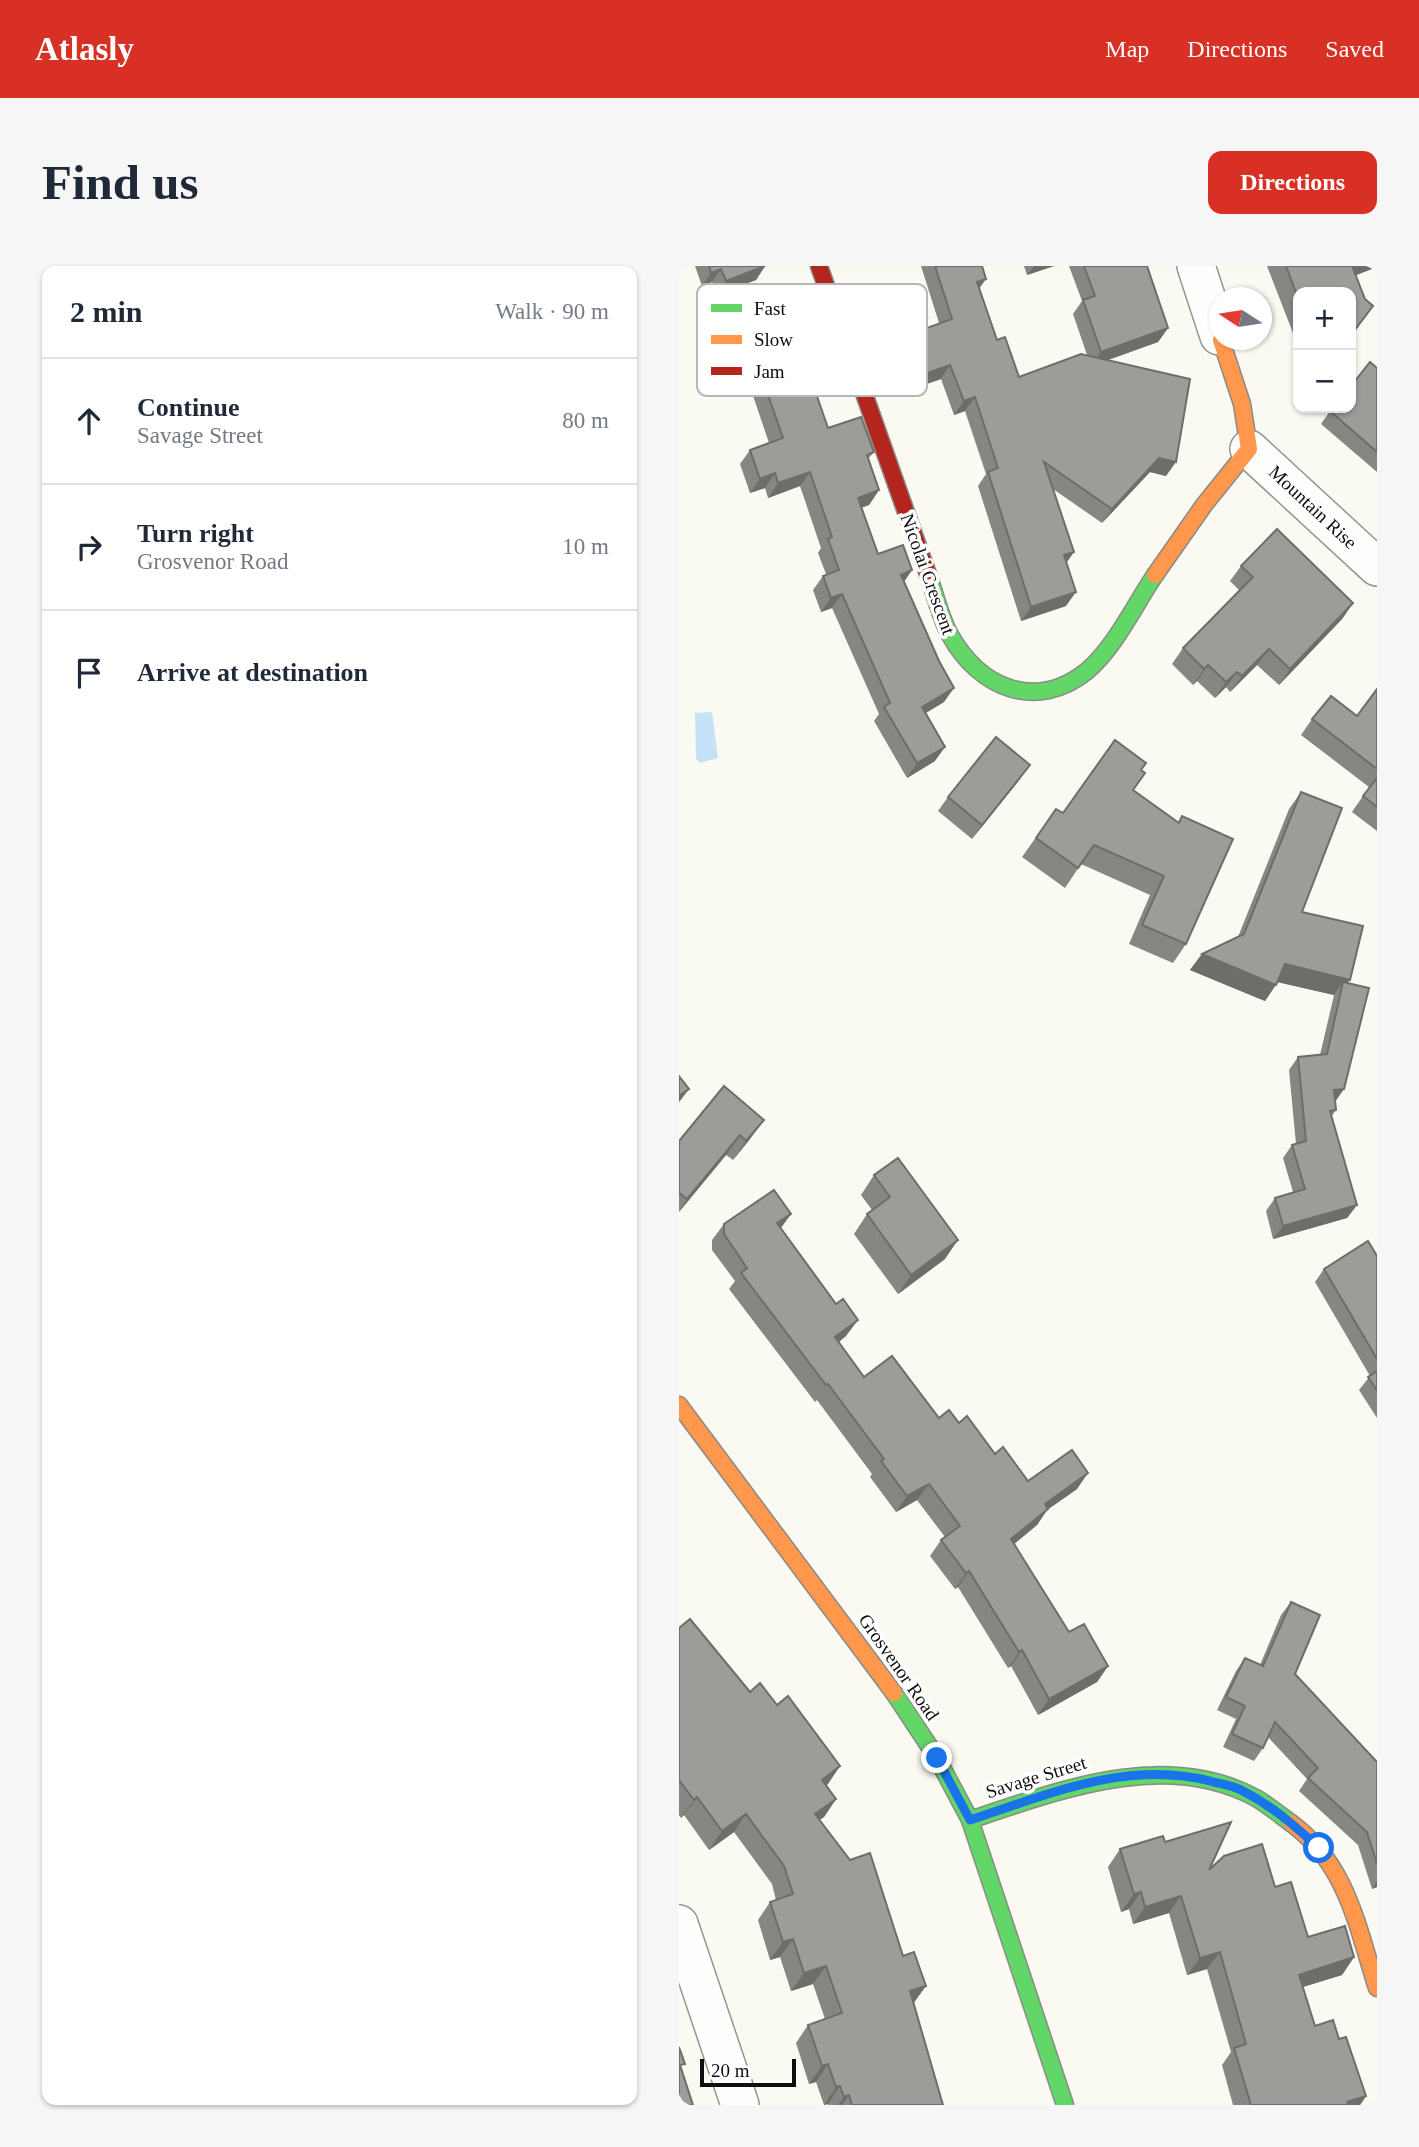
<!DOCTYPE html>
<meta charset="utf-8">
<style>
:root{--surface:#fff;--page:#f6f6f7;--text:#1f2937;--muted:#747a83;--line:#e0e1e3;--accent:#d93025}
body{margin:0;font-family:Georgia,serif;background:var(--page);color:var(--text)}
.controls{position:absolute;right:21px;top:21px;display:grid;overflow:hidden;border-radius:14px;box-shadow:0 2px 5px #0004}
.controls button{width:63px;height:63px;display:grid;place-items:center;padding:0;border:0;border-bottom:2px solid var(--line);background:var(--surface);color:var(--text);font:35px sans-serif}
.compass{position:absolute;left:530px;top:21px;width:63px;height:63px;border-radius:50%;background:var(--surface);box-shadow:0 2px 5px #0004;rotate:282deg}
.scale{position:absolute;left:21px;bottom:18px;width:96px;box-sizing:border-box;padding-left:7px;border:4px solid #0e0e0e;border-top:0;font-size:19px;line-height:24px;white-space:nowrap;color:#0e0e0e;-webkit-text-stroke:5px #fff;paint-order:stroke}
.stop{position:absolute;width:21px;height:21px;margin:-16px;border:5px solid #1a73e8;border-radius:50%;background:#fff}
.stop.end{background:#1a73e8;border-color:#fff;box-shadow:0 2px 7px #0008}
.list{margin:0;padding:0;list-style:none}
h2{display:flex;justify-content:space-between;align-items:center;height:91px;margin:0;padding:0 28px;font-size:30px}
h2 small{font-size:23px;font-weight:400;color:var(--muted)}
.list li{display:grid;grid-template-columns:46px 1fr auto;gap:21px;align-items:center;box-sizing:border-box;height:126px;padding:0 28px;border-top:2px solid var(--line)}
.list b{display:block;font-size:26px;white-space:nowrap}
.list p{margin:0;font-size:23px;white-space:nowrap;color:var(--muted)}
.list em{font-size:23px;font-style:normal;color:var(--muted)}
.icon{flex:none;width:38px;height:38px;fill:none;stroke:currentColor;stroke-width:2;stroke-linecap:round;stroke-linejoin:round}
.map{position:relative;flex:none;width:698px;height:1839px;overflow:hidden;border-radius:14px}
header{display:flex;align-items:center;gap:42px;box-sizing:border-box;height:98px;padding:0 35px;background:var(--accent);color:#fff}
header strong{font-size:33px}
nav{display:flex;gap:38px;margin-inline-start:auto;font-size:24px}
.intro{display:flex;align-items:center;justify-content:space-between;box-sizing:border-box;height:168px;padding:0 42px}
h1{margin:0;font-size:49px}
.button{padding:18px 32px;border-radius:14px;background:var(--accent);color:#fff;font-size:24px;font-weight:700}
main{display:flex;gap:42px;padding:0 42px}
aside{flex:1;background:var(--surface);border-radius:14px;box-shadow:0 2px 5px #0004}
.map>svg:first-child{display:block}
.water{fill:#c5e2f8}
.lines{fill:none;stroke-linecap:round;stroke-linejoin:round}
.street-casing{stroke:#959491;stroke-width:40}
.fast-casing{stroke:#8b8b87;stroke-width:19}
.slow-casing{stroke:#8b8b87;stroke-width:19}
.jam-casing{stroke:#8b8b87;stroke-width:19}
.street{stroke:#fefefd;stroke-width:37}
.fast{stroke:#63d668;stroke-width:16}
.slow{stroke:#ff974d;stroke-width:16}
.jam{stroke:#b3261e;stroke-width:16}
.wall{fill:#888683}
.shaded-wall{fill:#6f6d6a}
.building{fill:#9e9c98;stroke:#6f6d6a;stroke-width:2}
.route{stroke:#1a73e8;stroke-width:9}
.labels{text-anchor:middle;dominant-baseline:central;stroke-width:7;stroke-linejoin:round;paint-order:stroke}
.street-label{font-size:19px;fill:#0e0e0e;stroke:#fff}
.key{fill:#fff;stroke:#b7b7b7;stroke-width:2}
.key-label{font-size:19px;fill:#0e0e0e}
</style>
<header>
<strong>Atlasly</strong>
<nav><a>Map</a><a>Directions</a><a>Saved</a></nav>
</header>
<div class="intro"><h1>Find us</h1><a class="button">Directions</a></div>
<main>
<aside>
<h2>2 min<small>Walk · 90 m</small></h2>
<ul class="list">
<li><svg class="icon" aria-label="ahead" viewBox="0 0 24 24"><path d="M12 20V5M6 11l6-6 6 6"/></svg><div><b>Continue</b><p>Savage Street</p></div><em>80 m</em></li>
<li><svg class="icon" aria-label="right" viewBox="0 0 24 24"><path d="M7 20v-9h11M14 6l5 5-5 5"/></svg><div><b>Turn right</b><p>Grosvenor Road</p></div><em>10 m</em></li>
<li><svg class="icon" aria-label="arrive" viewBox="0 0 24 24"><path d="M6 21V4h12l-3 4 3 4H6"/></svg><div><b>Arrive at destination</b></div></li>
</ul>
</aside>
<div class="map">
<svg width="698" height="1839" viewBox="0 0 698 1839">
<rect width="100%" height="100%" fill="#fbfaf2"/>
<!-- water -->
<path class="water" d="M 33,446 L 39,492 L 21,497 L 17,493 L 16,447 Z"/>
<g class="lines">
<!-- street casing -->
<g class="street-casing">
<g id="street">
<path d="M 517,0 L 540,70"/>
<path d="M 570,183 L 698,301"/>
<path d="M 0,1658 L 61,1839"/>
</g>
</g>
<!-- fast casing -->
<g class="fast-casing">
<g id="fast">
<path d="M 251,314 C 257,332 262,353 271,369 C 300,422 357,446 408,405 C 436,381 455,340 476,309"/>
<path d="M 215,1427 L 258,1492 L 291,1554 L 386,1839"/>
<path d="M 291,1554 C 381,1524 486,1483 577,1532 C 589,1539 601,1549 612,1557"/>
</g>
</g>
<!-- slow casing -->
<g class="slow-casing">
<g id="slow">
<path d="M 476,309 L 525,239 L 570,183 L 563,138 L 542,74"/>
<path d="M 0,1139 L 215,1427"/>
<path d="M 612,1557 C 668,1598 678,1660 698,1722"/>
</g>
</g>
<!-- jam casing -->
<g class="jam-casing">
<path id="jam" d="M 140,0 L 251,314"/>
</g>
<!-- street -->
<use href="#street" class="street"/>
<!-- fast -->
<use href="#fast" class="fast"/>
<!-- slow -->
<use href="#slow" class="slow"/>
<!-- jam -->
<use href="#jam" class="jam"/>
</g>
<!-- wall -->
<g class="wall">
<path d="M 16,0 L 86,0 L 77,14 L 37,29 L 33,16 L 23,20 Z"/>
<path d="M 242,0 L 303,0 L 300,22 L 318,74 L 340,111 L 408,89 L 394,48 L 403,35 L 390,0 L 468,0 L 489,62 L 479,76 L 429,94 L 487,210 L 471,206 L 423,257 L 374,223 L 395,286 L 387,297 L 387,340 L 342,355 L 299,220 L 307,208 L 286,145 L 275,149 L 262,113 L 227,125 L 213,85 L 223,71 L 260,57 Z"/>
<path d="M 345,0 L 375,0 L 348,9 Z"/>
<path d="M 588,0 L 698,0 L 698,1 L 676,9 L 686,33 L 694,40 L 682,57 L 619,26 L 619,80 Z"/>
<path d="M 120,78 L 147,112 L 133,116 L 149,162 L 195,186 L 189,193 L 200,224 L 190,239 L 182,242 L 199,288 L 225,316 L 265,436 L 247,447 L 256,495 L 228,512 L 195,455 L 200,448 L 153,342 L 142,346 L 134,324 L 144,310 L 147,308 L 139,287 L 142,282 L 121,220 L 89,232 L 86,222 L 71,227 L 61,198 L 71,184 L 90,177 L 64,100 L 74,86 Z"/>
<path d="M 698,102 L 698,206 L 642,158 L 653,142 Z"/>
<path d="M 562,300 L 674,337 L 663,353 L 600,419 L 578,399 L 551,426 L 547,421 L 536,432 L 518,415 L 514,419 L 493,398 L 504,382 L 560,324 L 551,315 Z"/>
<path d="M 698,423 L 698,565 L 673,546 L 690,521 L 622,469 L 633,453 L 678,450 Z"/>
<path d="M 462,504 L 454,524 L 499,556 L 503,550 L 507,678 L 494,697 L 450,678 L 471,629 L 402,598 L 386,622 L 343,591 L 377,543 L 384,547 Z"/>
<path d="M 341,513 L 293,573 L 259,545 L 269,531 Z"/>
<path d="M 622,526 L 623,646 L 669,717 L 656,836 L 657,844 L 652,851 L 678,939 L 668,952 L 594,973 L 587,945 L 596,932 L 614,926 L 604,892 L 613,879 L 617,878 L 610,804 L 619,791 L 641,789 L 655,729 L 598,716 L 586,735 L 511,704 L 523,688 L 559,671 L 610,543 Z"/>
<path d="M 45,820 L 71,873 L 54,894 L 47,889 L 0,946 L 0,875 Z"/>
<path d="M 195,909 L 266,993 L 219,1028 L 175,968 L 188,948 L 193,944 L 182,929 Z"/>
<path d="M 112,948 L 102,962 L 167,1070 L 160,1076 L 185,1111 L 260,1152 L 280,1157 L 316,1188 L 349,1215 L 398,1223 L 368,1244 L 358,1259 L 335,1278 L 390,1366 L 429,1400 L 418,1416 L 359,1449 L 332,1400 L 329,1402 L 279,1321 L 276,1323 L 251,1290 L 262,1274 L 266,1271 L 238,1234 L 217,1246 L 191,1211 L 193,1208 L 138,1134 L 136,1136 L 50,1023 L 56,1015 L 33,984 L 33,974 L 45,958 Z"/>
<path d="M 698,990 L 698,1152 L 680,1124 L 691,1110 L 636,1016 L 645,1003 Z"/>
<path d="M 612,1336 L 616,1408 L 698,1496 L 698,1621 L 693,1623 L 679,1579 L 620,1525 L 628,1513 L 589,1471 L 584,1482 L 575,1495 L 544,1481 L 557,1453 L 538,1444 L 557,1405 L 566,1392 L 581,1399 L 602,1349 Z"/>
<path d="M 0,1362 L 71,1426 L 149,1518 L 148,1519 L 157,1533 L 145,1551 L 141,1553 L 235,1737 L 264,1839 L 149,1839 L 149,1838 L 145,1839 L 137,1816 L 130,1818 L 117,1777 L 129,1759 L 146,1753 L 134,1718 L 112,1725 L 101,1691 L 91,1694 L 79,1654 L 91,1636 L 97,1634 L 93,1618 L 55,1566 L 30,1584 L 5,1549 L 2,1552 L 0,1549 Z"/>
<path d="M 486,1576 L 530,1604 L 596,1621 L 629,1671 L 675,1691 L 663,1709 L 624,1721 L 636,1760 L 660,1773 L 687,1830 L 681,1839 L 554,1839 L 543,1799 L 552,1786 L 528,1703 L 508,1709 L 490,1647 L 454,1658 L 450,1643 L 442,1646 L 429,1601 L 441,1583 Z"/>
</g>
<!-- shaded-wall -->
<g class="shaded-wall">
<path d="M 86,0 L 77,14 L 37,29 L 47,15 Z"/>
<path d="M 355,0 L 375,0 L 348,9 Z"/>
<path d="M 671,0 L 698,0 L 698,1 L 660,16 Z"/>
<path d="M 42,3 L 33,16 L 23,20 L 32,7 Z"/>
<path d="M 307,13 L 297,27 L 298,16 Z"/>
<path d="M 489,62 L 479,76 L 412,100 L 422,86 Z"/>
<path d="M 157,97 L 147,112 L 120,121 L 130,107 Z"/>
<path d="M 271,99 L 262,113 L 227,125 L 237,111 Z"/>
<path d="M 296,131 L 286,145 L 275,149 L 285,135 Z"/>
<path d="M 480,192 L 497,196 L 487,210 L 471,206 L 423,257 L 433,243 Z"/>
<path d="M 131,206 L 121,220 L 89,232 L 99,217 Z"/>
<path d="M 96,207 L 86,222 L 71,227 L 81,213 Z"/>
<path d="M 200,224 L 190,239 L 169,246 L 179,232 Z"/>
<path d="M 395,286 L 385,300 L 385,289 Z"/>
<path d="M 233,304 L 223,319 L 222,309 Z"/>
<path d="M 397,326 L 387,340 L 342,355 L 352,341 Z"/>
<path d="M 163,328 L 153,342 L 142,346 L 152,332 Z"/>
<path d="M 674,337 L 663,353 L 600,419 L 611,403 Z"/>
<path d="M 590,383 L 578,399 L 551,426 L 563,410 Z"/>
<path d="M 529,399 L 518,415 L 514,419 L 525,403 Z"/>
<path d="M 558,406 L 547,421 L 536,432 L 547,416 Z"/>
<path d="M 275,422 L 265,436 L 233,455 L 243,441 Z"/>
<path d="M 266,481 L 256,495 L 228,512 L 238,497 Z"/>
<path d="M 351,499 L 341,513 L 293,573 L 303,559 Z"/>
<path d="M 523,688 L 597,719 L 586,735 L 511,704 Z"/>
<path d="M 606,698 L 671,714 L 661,728 L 664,716 L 655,729 L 594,715 Z"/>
<path d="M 10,823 L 1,835 L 0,836 L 0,830 Z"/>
<path d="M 665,823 L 656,836 L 655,824 Z"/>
<path d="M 85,854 L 71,873 L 54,894 L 67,875 Z"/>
<path d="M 61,869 L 47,889 L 0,946 L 8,933 Z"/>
<path d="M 678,939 L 668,952 L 594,973 L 604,960 Z"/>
<path d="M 112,948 L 100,964 L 98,957 Z"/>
<path d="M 279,974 L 266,993 L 219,1028 L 232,1009 Z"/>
<path d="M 179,1054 L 167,1070 L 145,1087 L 156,1071 Z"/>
<path d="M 409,1207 L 398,1223 L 368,1244 L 358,1259 L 321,1290 L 332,1273 L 366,1238 Z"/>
<path d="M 250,1218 L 238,1234 L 217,1246 L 228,1230 Z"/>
<path d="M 290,1305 L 279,1321 L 276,1323 L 287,1307 Z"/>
<path d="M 343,1384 L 332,1400 L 329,1402 L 340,1386 Z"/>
<path d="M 429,1400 L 418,1416 L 359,1449 L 370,1433 Z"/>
<path d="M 161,1500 L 149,1518 L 131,1532 L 143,1514 Z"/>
<path d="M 18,1531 L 5,1549 L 2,1552 L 15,1534 Z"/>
<path d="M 157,1533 L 145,1551 L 124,1566 L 136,1548 Z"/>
<path d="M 67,1548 L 55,1566 L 30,1584 L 43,1565 Z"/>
<path d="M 698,1615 L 698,1621 L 693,1623 Z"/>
<path d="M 462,1626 L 450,1643 L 442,1646 L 455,1628 Z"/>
<path d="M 502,1630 L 490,1647 L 454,1658 L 466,1641 Z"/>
<path d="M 114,1673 L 101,1691 L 91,1694 L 104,1676 Z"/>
<path d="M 541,1686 L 528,1703 L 508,1709 L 521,1692 Z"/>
<path d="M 675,1691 L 663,1709 L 607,1726 L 620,1709 Z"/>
<path d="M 147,1700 L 134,1718 L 112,1725 L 125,1707 Z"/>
<path d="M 247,1720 L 234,1738 L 231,1725 Z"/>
<path d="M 149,1798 L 137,1816 L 130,1818 L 143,1800 Z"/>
<path d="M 161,1820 L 149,1838 L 145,1839 L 157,1821 Z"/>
<path d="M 170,1829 L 163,1839 L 159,1839 L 165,1831 Z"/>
<path d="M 687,1830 L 681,1839 L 666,1839 L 668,1836 Z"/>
</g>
<!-- building -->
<g class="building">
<path d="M 30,0 L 86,0 L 47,15 L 42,3 L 32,7 Z"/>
<path d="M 256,0 L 303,0 L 307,13 L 298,16 L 318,74 L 326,71 L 340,111 L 402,88 L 511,113 L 497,196 L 480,192 L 433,243 L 365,196 L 395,286 L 385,289 L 397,326 L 352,341 L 309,206 L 319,202 L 296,131 L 285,135 L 271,99 L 237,111 L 223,71 L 273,53 Z"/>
<path d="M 405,0 L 468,0 L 489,62 L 422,86 L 404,34 L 416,30 Z"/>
<path d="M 607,0 L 673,0 L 686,33 L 694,40 L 672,69 L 672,26 L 619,26 L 619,32 Z"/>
<path d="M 147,69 L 157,97 L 130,107 L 149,162 L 182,151 L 195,186 L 188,189 L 200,224 L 179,232 L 199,288 L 224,279 L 233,304 L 222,309 L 260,395 L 275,422 L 243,441 L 266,481 L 238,497 L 205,441 L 211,437 L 163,328 L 152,332 L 144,310 L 160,304 L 149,273 L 153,271 L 131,206 L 99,217 L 96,207 L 81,213 L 71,184 L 104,172 L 74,86 L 117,71 L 120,78 Z"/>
<path d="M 691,96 L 698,102 L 698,186 L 651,145 L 653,142 L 672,142 L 672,120 Z"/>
<path d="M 598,263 L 674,337 L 611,403 L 590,383 L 563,410 L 558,406 L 547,416 L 529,399 L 525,403 L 504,382 L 574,311 L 562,300 Z"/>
<path d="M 698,423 L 698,503 L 633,453 L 652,430 L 678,450 Z"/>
<path d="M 317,471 L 351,499 L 303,559 L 269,531 Z"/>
<path d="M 436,474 L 467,497 L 462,504 L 466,507 L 454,524 L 500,557 L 503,550 L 554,573 L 507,678 L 463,659 L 485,610 L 415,579 L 399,602 L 357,572 L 377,543 L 384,547 Z"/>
<path d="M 698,512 L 698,541 L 684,530 Z"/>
<path d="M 622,526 L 663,542 L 623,646 L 684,660 L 671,714 L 606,698 L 597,719 L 523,688 L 565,668 Z"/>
<path d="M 664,716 L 690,722 L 665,823 L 655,824 L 657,844 L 651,845 L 678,939 L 604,960 L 596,932 L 626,923 L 613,879 L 627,875 L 619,791 L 648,788 Z"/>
<path d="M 0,810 L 10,823 L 0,830 Z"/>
<path d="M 45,820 L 85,854 L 67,875 L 61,869 L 8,933 L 0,927 L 0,875 Z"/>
<path d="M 219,892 L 279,974 L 232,1009 L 188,948 L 211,931 L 195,909 Z"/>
<path d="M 95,924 L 112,948 L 98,957 L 157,1038 L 164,1033 L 179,1054 L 156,1071 L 185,1111 L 213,1090 L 260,1152 L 270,1144 L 280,1157 L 288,1150 L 316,1188 L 324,1181 L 349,1215 L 393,1184 L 409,1207 L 366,1238 L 369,1243 L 332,1273 L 390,1366 L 405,1358 L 429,1400 L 370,1433 L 343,1384 L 340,1386 L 290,1305 L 287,1307 L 262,1274 L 281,1260 L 250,1218 L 228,1230 L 202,1195 L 205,1193 L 149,1118 L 147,1119 L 62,1007 L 68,1002 L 45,968 L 45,958 Z"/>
<path d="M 689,975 L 698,990 L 698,1093 L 645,1003 Z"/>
<path d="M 698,1105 L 698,1124 L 689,1111 Z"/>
<path d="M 612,1336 L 641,1349 L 616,1408 L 698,1496 L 698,1598 L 688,1566 L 629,1512 L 639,1502 L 596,1456 L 584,1482 L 553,1468 L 566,1440 L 547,1431 L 566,1392 L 584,1400 Z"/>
<path d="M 11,1353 L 71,1426 L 81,1417 L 98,1439 L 109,1430 L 161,1500 L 143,1514 L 157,1533 L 136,1548 L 171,1594 L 191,1587 L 224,1690 L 235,1686 L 247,1720 L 231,1725 L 264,1839 L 173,1839 L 170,1829 L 165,1831 L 161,1820 L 157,1821 L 149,1798 L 143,1800 L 129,1759 L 163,1747 L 147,1700 L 125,1707 L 114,1673 L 104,1676 L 91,1636 L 114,1628 L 105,1600 L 67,1548 L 43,1565 L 18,1531 L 15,1534 L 0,1514 L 0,1362 Z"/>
<path d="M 552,1556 L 530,1604 L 545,1590 L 583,1578 L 596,1621 L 612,1616 L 629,1671 L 666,1660 L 675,1691 L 620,1709 L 636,1760 L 654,1754 L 660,1773 L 667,1771 L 687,1830 L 668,1836 L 669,1839 L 572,1839 L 555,1782 L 567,1778 L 541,1686 L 521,1692 L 502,1630 L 466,1641 L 462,1626 L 455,1628 L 441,1583 L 484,1570 L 486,1576 Z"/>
<path d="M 0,1781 L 6,1798 L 1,1799 L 14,1839 L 0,1839 Z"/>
</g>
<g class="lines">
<!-- route -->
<path class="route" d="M 258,1492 L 291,1554 C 370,1528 448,1494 531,1515 C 541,1518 553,1519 562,1524 C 592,1539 615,1559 640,1582"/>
</g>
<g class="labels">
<!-- street labels -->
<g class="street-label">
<text transform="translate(634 241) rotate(43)">Mountain Rise</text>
<text transform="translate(249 308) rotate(70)">Nicolai Crescent</text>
<text transform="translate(220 1401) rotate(55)">Grosvenor Road</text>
<text transform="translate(357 1511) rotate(-17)">Savage Street</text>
</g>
</g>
<!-- legend -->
<rect x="18" y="18" width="230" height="112" rx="10" class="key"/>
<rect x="32" y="38" width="31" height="8" fill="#63d668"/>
<rect x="32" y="69" width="31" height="9" fill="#ff974d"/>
<rect x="32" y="101" width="31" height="8" fill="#b3261e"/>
<g class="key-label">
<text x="75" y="49">Fast</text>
<text x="75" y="80">Slow</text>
<text x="75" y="112">Jam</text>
</g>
</svg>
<div class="controls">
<button>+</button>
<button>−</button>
</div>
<svg class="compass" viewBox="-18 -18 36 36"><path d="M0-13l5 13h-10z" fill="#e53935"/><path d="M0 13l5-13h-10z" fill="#747a83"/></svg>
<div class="scale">20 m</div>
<div class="stop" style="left:640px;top:1582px"></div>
<div class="stop end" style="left:258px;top:1492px"></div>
</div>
</main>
